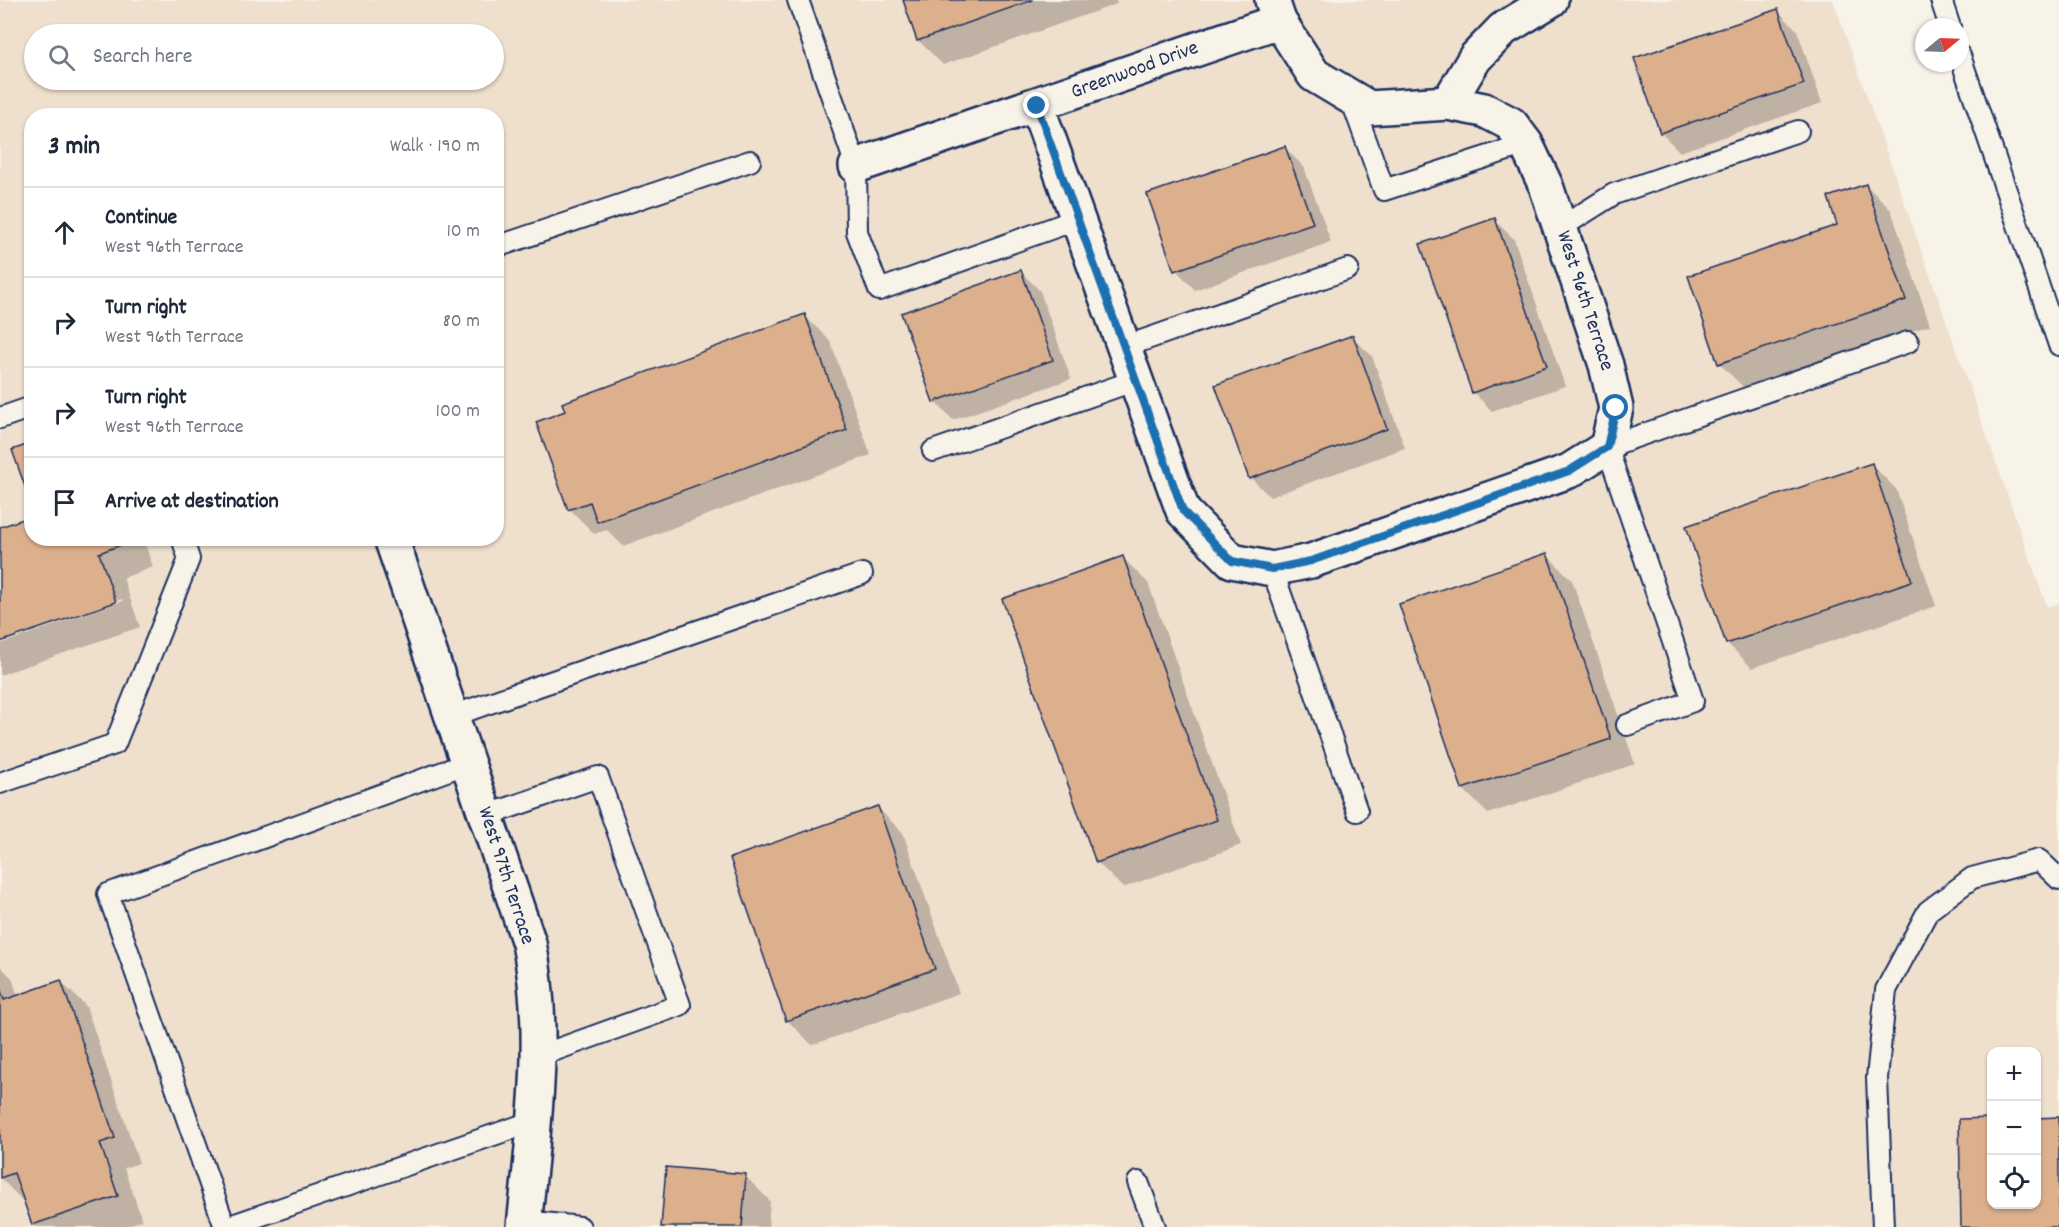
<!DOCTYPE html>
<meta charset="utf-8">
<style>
:root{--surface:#fff;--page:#f2f2f3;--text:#1f2937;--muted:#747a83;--line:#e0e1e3}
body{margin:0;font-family:Dekko,sans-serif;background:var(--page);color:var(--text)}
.controls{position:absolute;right:18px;bottom:18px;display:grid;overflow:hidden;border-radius:12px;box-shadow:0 2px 4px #0004}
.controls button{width:54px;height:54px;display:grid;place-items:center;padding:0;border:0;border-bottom:2px solid var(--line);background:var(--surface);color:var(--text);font:30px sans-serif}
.compass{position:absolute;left:1915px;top:18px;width:54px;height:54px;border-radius:50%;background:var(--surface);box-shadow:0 2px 4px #0004;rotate:71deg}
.stop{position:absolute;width:18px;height:18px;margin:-14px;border:4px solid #1f6fb2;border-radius:50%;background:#fff}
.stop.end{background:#1f6fb2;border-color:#fff;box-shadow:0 2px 6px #0008}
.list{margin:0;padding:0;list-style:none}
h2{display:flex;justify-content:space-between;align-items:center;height:78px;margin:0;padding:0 24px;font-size:26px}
h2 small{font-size:20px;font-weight:400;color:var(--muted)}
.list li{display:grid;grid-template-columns:39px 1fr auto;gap:18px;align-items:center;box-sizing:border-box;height:90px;padding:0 24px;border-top:2px solid var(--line)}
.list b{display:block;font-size:22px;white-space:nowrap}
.list p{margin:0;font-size:20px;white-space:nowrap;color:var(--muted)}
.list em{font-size:20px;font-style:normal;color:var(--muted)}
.icon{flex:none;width:33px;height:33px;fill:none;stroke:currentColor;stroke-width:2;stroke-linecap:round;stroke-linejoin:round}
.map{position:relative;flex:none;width:2059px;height:1227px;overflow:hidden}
.search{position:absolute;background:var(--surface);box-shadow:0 2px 4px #0004;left:24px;top:24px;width:480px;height:66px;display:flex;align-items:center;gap:15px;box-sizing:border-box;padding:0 21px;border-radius:33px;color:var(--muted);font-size:22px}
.panel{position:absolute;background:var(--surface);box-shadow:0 2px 4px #0004;left:24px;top:108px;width:480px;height:438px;border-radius:24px}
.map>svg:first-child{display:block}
.built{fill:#efdfcd;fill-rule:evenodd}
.shadow{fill:#0003}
.building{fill:#dcaf8d;stroke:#1b2f5e;stroke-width:1.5}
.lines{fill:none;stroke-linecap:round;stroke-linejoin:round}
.service-casing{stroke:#1b2f5e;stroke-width:24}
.minor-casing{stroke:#1b2f5e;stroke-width:38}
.service{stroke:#f7f3e8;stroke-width:20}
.minor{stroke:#f7f3e8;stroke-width:33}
.route{stroke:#1f6fb2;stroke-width:8}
.labels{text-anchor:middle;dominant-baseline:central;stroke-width:6;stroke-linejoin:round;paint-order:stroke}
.street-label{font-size:21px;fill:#1b2f5e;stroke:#f7f3e8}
</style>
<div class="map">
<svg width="2059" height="1227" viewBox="0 0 2059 1227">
<rect width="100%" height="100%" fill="#f7f3e8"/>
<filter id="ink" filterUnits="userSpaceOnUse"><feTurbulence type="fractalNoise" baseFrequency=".0167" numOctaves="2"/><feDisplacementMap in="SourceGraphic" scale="12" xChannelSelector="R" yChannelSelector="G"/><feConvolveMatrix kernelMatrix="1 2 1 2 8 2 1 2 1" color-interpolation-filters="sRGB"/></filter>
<g filter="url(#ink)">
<!-- built -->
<path class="built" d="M 0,0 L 1833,0 L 2047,607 L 2059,603 L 2059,1227 L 0,1227 ZM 34,34 L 494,34 L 494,80 L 34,80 ZM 32,116 L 496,116 L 496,538 L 32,538 ZM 1992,1052 L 2036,1052 L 2036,1204 L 1992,1204 Z"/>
<!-- shadow -->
<g class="shadow">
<path d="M 904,0 L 1116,0 L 1117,4 L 943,65 L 918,40 Z"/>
<path d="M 1778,11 L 1797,30 L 1822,103 L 1680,152 L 1661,133 Z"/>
<path d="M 1285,148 L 1304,167 L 1331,242 L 1195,290 L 1176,270 L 1149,195 Z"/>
<path d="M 1866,185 L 1891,210 L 1930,325 L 1744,388 L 1719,363 L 1839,226 Z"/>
<path d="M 1494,220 L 1514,239 L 1565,386 L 1492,411 L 1473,392 Z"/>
<path d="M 1021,272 L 1040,291 L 1071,379 L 953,420 L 934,401 Z"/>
<path d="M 805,316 L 830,341 L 871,455 L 623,546 L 607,530 L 594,534 L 570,509 Z"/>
<path d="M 1352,337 L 1372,356 L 1405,448 L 1270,497 L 1251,478 Z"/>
<path d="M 1871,464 L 1896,489 L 1936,606 L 1752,668 L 1727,643 Z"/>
<path d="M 0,528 L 32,538 L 143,538 L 153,567 L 123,578 L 140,627 L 0,675 L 0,644 L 123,601 L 122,599 L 0,641 Z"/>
<path d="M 1547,555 L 1572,580 L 1635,764 L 1488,814 L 1463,789 L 1401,604 Z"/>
<path d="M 1123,558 L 1148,583 L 1241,845 L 1123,888 L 1098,863 L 1004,600 Z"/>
<path d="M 878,808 L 903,833 L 959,993 L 812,1045 L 787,1020 Z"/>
<path d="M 0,966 L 12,978 L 18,996 L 61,982 L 86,1006 L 139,1163 L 124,1168 L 142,1220 L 123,1227 L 36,1227 L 25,1203 L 0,1178 Z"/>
<path d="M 745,1176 L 770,1201 L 768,1227 L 663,1227 Z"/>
</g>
<!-- building -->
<g class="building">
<path d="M 903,0 L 1033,0 L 917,41 Z"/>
<path d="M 1778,9 L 1804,84 L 1660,133 L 1634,58 Z"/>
<path d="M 1285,146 L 1313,223 L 1174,271 L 1147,194 Z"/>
<path d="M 1866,184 L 1906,300 L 1718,364 L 1688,276 L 1837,225 L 1828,197 Z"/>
<path d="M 1495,218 L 1547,366 L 1472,393 L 1420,244 Z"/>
<path d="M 1021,270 L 1053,360 L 933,402 L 901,313 Z"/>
<path d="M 805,314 L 847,430 L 597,522 L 590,502 L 568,510 L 536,422 L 565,411 L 562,403 Z"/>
<path d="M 1353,335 L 1387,429 L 1249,479 L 1215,385 Z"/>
<path d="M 32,443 L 32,506 L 12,450 Z"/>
<path d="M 1872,463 L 1912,581 L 1726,644 L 1686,526 Z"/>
<path d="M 32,516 L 32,538 L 128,538 L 129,542 L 99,553 L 116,602 L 0,642 L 0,527 Z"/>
<path d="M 1547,553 L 1611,739 L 1462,789 L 1399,604 Z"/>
<path d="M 1123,556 L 1217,820 L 1096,863 L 1002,599 Z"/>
<path d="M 878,806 L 935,969 L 786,1021 L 730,858 Z"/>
<path d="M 61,980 L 115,1138 L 100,1143 L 118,1196 L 32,1225 L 14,1173 L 0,1178 L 0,988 L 4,1000 Z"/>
<path d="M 2059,1117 L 2059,1227 L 1961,1227 L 1959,1119 L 1992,1118 L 1992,1204 L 2036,1204 L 2036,1118 Z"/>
<path d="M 666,1167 L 746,1174 L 742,1227 L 661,1227 Z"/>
</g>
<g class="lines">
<!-- service casing -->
<g class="service-casing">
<g id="service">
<path d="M 798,0 L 856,166 L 857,232 L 879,290 L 1078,219"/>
<path d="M 1941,0 L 1950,27"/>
<path d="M 1960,56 L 2059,345"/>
<path d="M 1350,96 L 1384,190 L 1526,144"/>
<path d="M 1560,228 L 1614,194 L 1798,131"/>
<path d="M 496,247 L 750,161"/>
<path d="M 1124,347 L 1348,269"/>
<path d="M 0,418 L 32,407"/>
<path d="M 933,451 L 1136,380"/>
<path d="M 1272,569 L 1357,811"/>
<path d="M 452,716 L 862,574"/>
<path d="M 1627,725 L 1693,701 L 1607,447 L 1908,342"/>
<path d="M 0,783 L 115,744 L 189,559 L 182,538"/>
<path d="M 485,816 L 598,777 L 680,1005 L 539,1056"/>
<path d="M 1138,1182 L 1155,1227"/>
<path d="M 525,1221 L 580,1227"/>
<path d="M 225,1227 L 108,894 L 468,763"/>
<path d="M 227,1227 L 534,1121"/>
<path d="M 1883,1227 L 1877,1078 L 1886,990 L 1928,911 L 1972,878 L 2039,860 L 2059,879"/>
</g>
</g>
<!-- minor casing -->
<g class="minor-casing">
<g id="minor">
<path d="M 1448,103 L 1475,58 L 1503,29 L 1551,0"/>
<path d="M 1037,106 L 1183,511 L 1232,561 L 1272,569 L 1311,561 L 1569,471 L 1607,447 L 1616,408 L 1606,365 L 1546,186 L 1526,144 L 1511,124 L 1484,110 L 1448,103 L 1369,108 L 1314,75 L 1279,21 L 1272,0"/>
<path d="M 856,166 L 1279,21"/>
<path d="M 391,538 L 529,943 C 548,1036 533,1134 524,1227"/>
</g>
</g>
<!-- service -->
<use href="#service" class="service"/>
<!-- minor -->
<use href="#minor" class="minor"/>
</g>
</g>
<g class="lines" filter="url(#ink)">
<!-- route -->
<path class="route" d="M 1037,106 L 1183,511 L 1232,561 L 1272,569 L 1311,561 L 1569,471 L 1607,447 L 1616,408"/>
</g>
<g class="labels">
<!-- street labels -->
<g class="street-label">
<text transform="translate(1135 71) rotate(-20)">Greenwood Drive</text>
<text transform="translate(1584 301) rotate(72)">West 96th Terrace</text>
<text transform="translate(505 876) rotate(72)">West 97th Terrace</text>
</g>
</g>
</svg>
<div class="controls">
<button>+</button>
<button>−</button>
<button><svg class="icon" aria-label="locate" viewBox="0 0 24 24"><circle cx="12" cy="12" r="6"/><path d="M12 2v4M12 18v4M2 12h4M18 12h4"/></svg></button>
</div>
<svg class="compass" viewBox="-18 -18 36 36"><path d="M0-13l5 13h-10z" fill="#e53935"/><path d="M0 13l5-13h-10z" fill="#747a83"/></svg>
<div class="stop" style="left:1616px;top:408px"></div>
<div class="stop end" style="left:1037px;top:106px"></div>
<div class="search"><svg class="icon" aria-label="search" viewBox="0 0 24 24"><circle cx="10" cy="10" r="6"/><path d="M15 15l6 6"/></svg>Search here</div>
<section class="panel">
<h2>3 min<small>Walk · 190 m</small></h2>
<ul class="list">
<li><svg class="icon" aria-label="ahead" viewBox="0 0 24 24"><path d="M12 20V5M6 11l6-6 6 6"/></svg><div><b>Continue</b><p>West 96th Terrace</p></div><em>10 m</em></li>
<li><svg class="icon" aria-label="right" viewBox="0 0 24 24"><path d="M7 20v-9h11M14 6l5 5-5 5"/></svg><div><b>Turn right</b><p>West 96th Terrace</p></div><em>80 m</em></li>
<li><svg class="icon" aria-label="right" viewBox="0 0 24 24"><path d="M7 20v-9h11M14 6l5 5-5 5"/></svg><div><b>Turn right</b><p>West 96th Terrace</p></div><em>100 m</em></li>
<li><svg class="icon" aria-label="arrive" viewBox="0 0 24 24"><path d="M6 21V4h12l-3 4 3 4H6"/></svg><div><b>Arrive at destination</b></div></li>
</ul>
</section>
</div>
